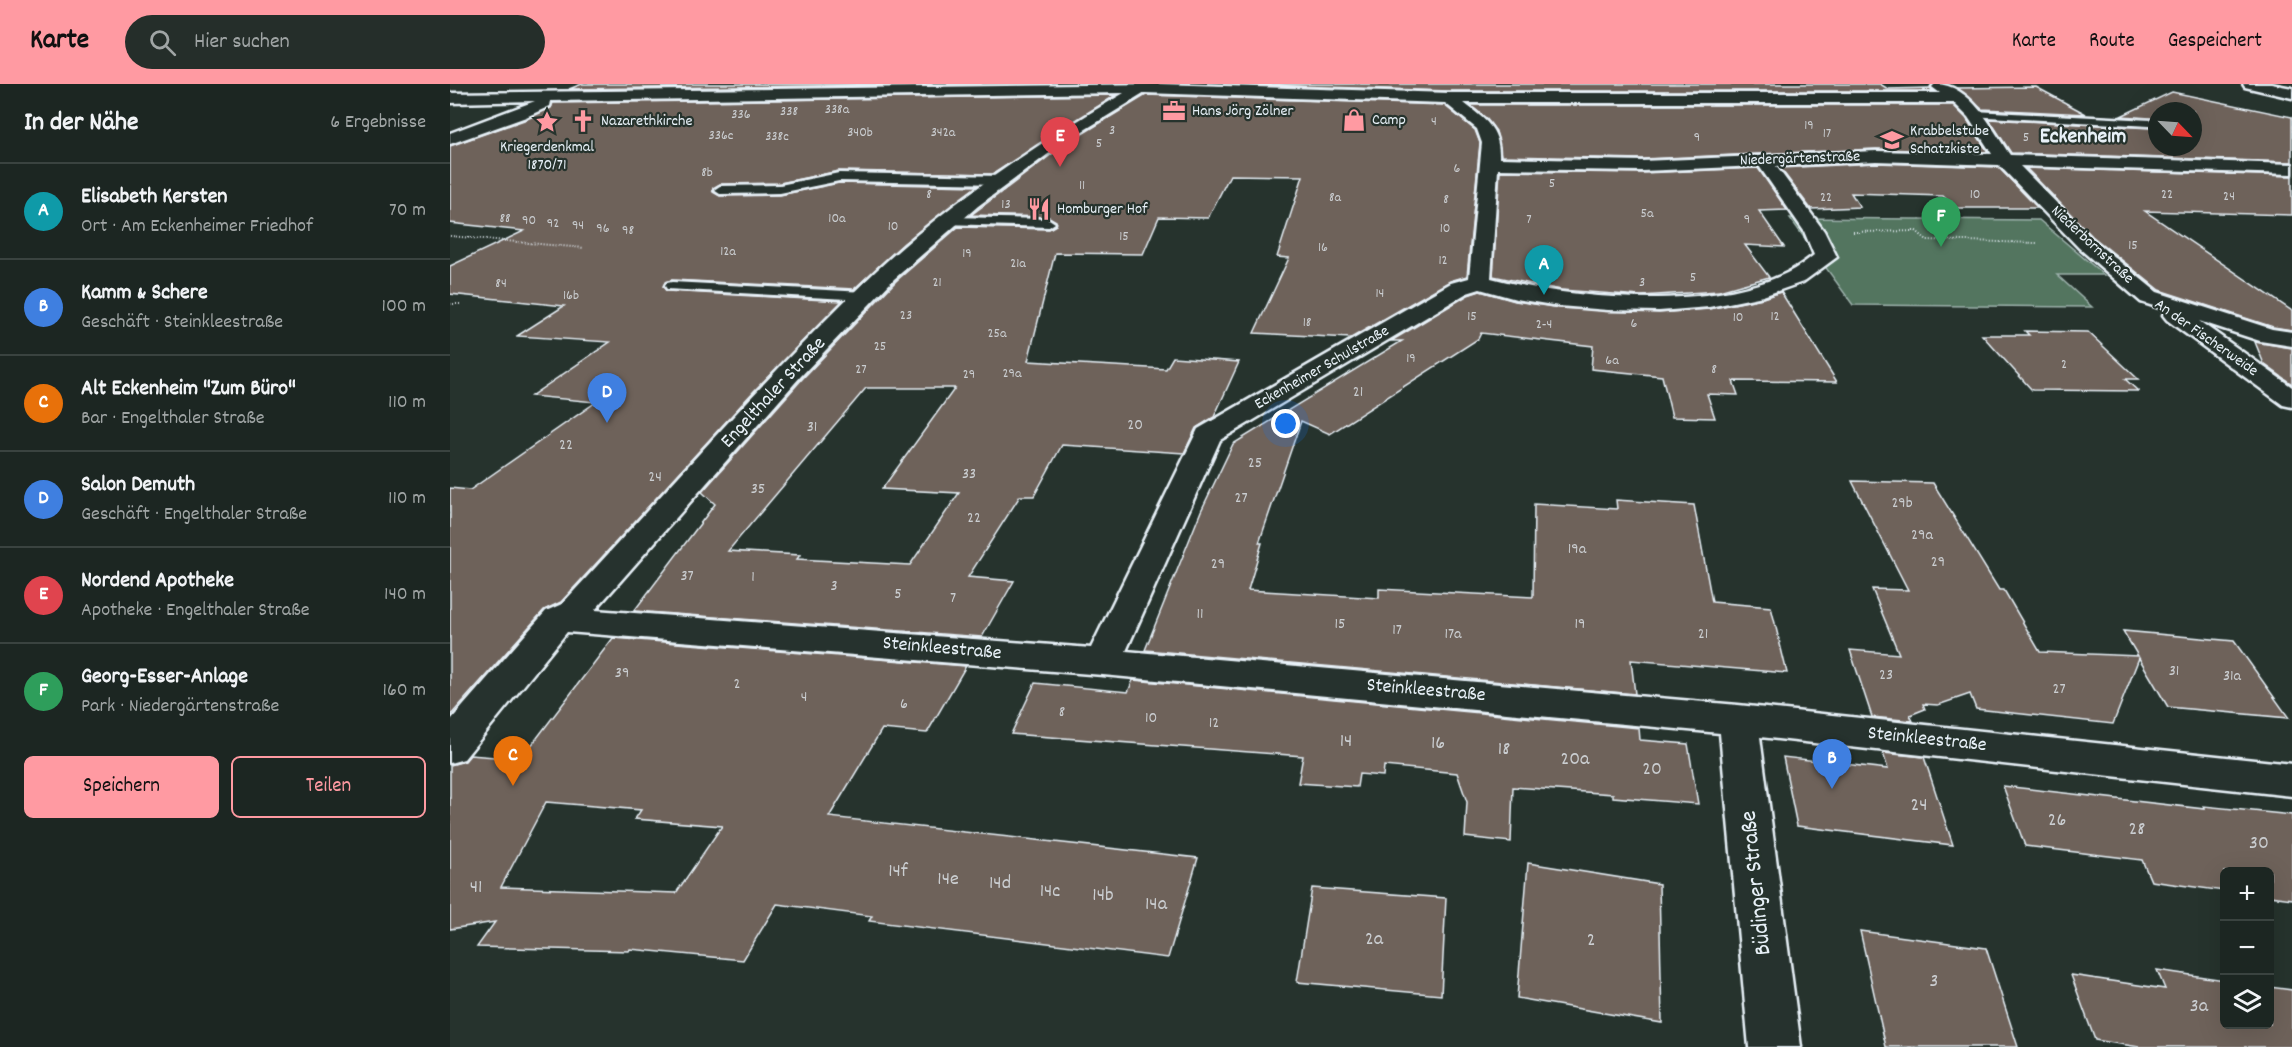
<!DOCTYPE html>
<html lang="de">
<meta charset="utf-8">
<style>
:root{--surface:#1c2622;--page:#252e2a;--text:#f1f3f6;--muted:#a0a5a5;--line:#3a4340;--accent:#ff9aa2}
body{margin:0;font-family:Dekko,sans-serif;background:var(--page);color:var(--text)}
.controls{position:absolute;right:18px;bottom:18px;display:grid;overflow:hidden;border-radius:9px;box-shadow:0 6px 24px #0002}
.controls button{width:54px;height:54px;display:grid;place-items:center;padding:0;border:0;border-bottom:2px solid var(--line);background:var(--surface);color:var(--text);font:30px sans-serif}
.compass{position:absolute;left:1698px;top:18px;width:54px;height:54px;border-radius:50%;background:var(--surface);box-shadow:0 6px 24px #0002;rotate:115deg}
.you{position:absolute;left:836px;top:340px;width:21px;height:21px;margin:-15px;border:4px solid #fff;border-radius:50%;background:#1a73e8;box-shadow:0 0 0 9px #1a73e833}
.badge{display:grid;place-items:center;width:39px;height:39px;border-radius:50%;background:var(--accent);color:#fff;font-size:20px;font-weight:700}
.pin{position:absolute;translate:-50% -50px;filter:drop-shadow(0 2px 3px #0008)}
.pin::after{content:'';position:absolute;top:32px;width:21px;height:18px;background:inherit;clip-path:polygon(0 0,100% 0,50% 100%)}
.list{margin:0;padding:0;list-style:none}
h2{display:flex;justify-content:space-between;align-items:center;height:78px;margin:0;padding:0 24px;font-size:26px}
h2 small{font-size:20px;font-weight:400;color:var(--muted)}
.list li{display:grid;grid-template-columns:39px 1fr auto;gap:18px;align-items:center;box-sizing:border-box;height:96px;padding:0 24px;border-top:2px solid var(--line)}
.list b{display:block;font-size:22px;white-space:nowrap}
.list p{margin:0;font-size:20px;white-space:nowrap;color:var(--muted)}
.list em{font-size:20px;font-style:normal;color:var(--muted)}
.actions{display:flex;gap:12px;padding:18px 24px}
.actions a{flex:1;padding:14px 0;border:2px solid var(--accent);border-radius:9px;text-align:center;font-size:21px;color:var(--accent)}
.actions .main{background:var(--accent);color:#111}
.icon{flex:none;width:33px;height:33px;fill:none;stroke:currentColor;stroke-width:2;stroke-linecap:round;stroke-linejoin:round}
.map{position:relative;flex:none;width:1842px;height:963px;overflow:hidden}
header{display:flex;align-items:center;gap:36px;box-sizing:border-box;height:84px;padding:0 30px;background:var(--accent);color:#111}
header strong{font-size:28px}
nav{display:flex;gap:33px;margin-inline-start:auto;font-size:21px}
.search{width:420px;height:54px;background:var(--page);display:flex;align-items:center;gap:15px;box-sizing:border-box;padding:0 21px;border-radius:33px;color:var(--muted);font-size:22px}
main{display:flex}
aside{flex:1;background:var(--surface)}
.map>svg:first-child{display:block}
.green{fill:#52745f;stroke:#9db2ac;stroke-width:1.5}
.building{fill:#6e625a;stroke:#e8f1f8;stroke-width:1.5;fill-rule:evenodd}
.lines{fill:none;stroke-linecap:round;stroke-linejoin:round}
.service-casing{stroke:#e8f1f8;stroke-width:5}
.minor-casing{stroke:#e8f1f8;stroke-width:5}
.path{stroke:#e8f1f8;stroke-width:2;stroke-dasharray:1 2;stroke-linecap:butt}
.service{fill:#26332d;fill-rule:evenodd}
.minor{fill:#26332d;fill-rule:evenodd}
.labels{text-anchor:middle;dominant-baseline:central;stroke-width:4.5;stroke-linejoin:round;paint-order:stroke}
.far-number-label{font-size:14px;fill:#cacdd0}
.far-poi-label{font-size:16px;fill:#e8f1f8;stroke:#26332d;text-anchor:start}
.far-street-label{font-size:16px;fill:#e8f1f8;stroke:#26332d}
.number-label{font-size:16px;fill:#cacdd0}
.street-label{font-size:20px;fill:#e8f1f8;stroke:#26332d}
.near-number-label{font-size:20px;fill:#cacdd0}
.far-district-label{font-size:22px;font-weight:bold;fill:#e8f1f8;stroke:#26332d}
.near-street-label{font-size:24px;fill:#e8f1f8;stroke:#26332d}
</style>
<header>
<strong>Karte</strong>
<div class="search"><svg class="icon" aria-label="search" viewBox="0 0 24 24"><circle cx="10" cy="10" r="6"/><path d="M15 15l6 6"/></svg>Hier suchen</div>
<nav><a>Karte</a><a>Route</a><a>Gespeichert</a></nav>
</header>
<main>
<aside>
<h2>In der Nähe<small>6 Ergebnisse</small></h2>
<ul class="list">
<li><span class="badge" style="background:#0f9aa8">A</span><div><b>Elisabeth Kersten</b><p>Ort · Am Eckenheimer Friedhof</p></div><em>70 m</em></li>
<li><span class="badge" style="background:#3f7fe0">B</span><div><b>Kamm &amp; Schere</b><p>Geschäft · Steinkleestraße</p></div><em>100 m</em></li>
<li><span class="badge" style="background:#e8710a">C</span><div><b>Alt Eckenheim &quot;Zum Büro&quot;</b><p>Bar · Engelthaler Straße</p></div><em>110 m</em></li>
<li><span class="badge" style="background:#3f7fe0">D</span><div><b>Salon Demuth</b><p>Geschäft · Engelthaler Straße</p></div><em>110 m</em></li>
<li><span class="badge" style="background:#e0444e">E</span><div><b>Nordend Apotheke</b><p>Apotheke · Engelthaler Straße</p></div><em>140 m</em></li>
<li><span class="badge" style="background:#2e9e5b">F</span><div><b>Georg-Esser-Anlage</b><p>Park · Niedergärtenstraße</p></div><em>160 m</em></li>
</ul>
<div class="actions"><a class="main">Speichern</a><a>Teilen</a></div>
</aside>
<div class="map">
<svg width="1842" height="963" viewBox="0 0 1842 963">
<rect width="100%" height="100%" fill="#26332d"/>
<filter id="ink" filterUnits="userSpaceOnUse"><feTurbulence type="fractalNoise" baseFrequency=".0167" numOctaves="2"/><feDisplacementMap in="SourceGraphic" scale="12" xChannelSelector="R" yChannelSelector="G"/><feConvolveMatrix kernelMatrix="1 2 1 2 8 2 1 2 1" color-interpolation-filters="sRGB"/></filter>
<g filter="url(#ink)">
<!-- green -->
<path class="green" d="M 1340,134 L 1589,136 L 1654,191 L 1607,191 L 1642,223 L 1403,221 Z"/>
<!-- building -->
<g class="building">
<path d="M 132,0 L 532,0 L 119,5 Z"/>
<path d="M 782,0 L 1430,0 L 1438,5 L 1480,4 L 1483,7 L 999,7 Z"/>
<path d="M 1586,3 L 1636,30 L 1532,25 L 1507,4 Z"/>
<path d="M 1722,8 L 1842,33 L 1842,78 L 1561,69 L 1539,35 L 1700,44 L 1707,40 L 1707,63 L 1743,63 L 1743,27 L 1707,27 L 1707,38 L 1700,34 L 1671,32 Z"/>
<path d="M 666,11 L 543,90 L 389,87 L 330,99 L 270,100 L 263,104 L 263,108 L 270,112 L 330,111 L 389,99 L 527,102 L 454,159 L 404,205 L 222,196 L 215,198 L 213,203 L 217,207 L 392,217 L 304,307 L 111,518 L 94,526 L 0,632 L 0,404 L 20,406 L 146,318 L 81,312 L 160,258 L 67,252 L 114,222 L 0,210 L 0,182 L 74,147 L 0,139 L 0,62 L 77,35 L 101,24 L 103,19 Z"/>
<path d="M 696,11 L 994,21 L 1025,46 L 1030,59 L 1017,192 L 1000,197 L 901,254 L 804,249 L 839,174 L 827,173 L 853,92 L 780,91 L 758,134 L 709,133 L 693,170 L 605,169 L 578,277 L 716,285 L 723,273 L 789,278 L 764,333 L 746,344 L 734,369 L 612,361 L 584,412 L 570,412 L 518,493 L 564,497 L 532,553 L 184,527 L 265,420 L 252,408 L 353,294 L 446,197 L 508,143 L 599,145 L 606,141 L 606,137 L 599,133 L 521,131 L 614,61 ZM 416,304 L 505,304 L 432,405 L 509,409 L 460,481 L 347,475 L 350,471 L 278,467 Z"/>
<path d="M 1020,21 L 1503,21 L 1516,34 L 1538,68 L 1426,65 L 1192,75 L 1051,72 L 1046,47 L 1036,34 Z"/>
<path d="M 1426,79 L 1548,83 L 1588,124 L 1505,124 L 1493,112 L 1401,109 L 1410,123 L 1361,125 L 1330,84 Z"/>
<path d="M 1308,84 L 1337,126 L 1309,127 L 1334,163 L 1295,161 L 1319,193 L 1269,207 L 1191,212 L 1111,206 L 1043,192 L 1050,87 L 1192,89 Z"/>
<path d="M 1576,84 L 1842,92 L 1842,131 L 1695,127 L 1842,227 L 1842,246 L 1823,243 L 1709,206 L 1642,152 Z"/>
<path d="M 1030,207 L 1065,217 L 1109,224 L 1209,229 L 1259,225 L 1313,214 L 1331,208 L 1387,298 L 1283,297 L 1288,311 L 1257,310 L 1265,334 L 1222,333 L 1212,292 L 1141,285 L 1143,262 L 1031,249 L 1028,255 L 880,350 L 851,337 L 809,459 L 812,459 L 798,506 L 929,514 L 929,505 L 1083,513 L 1084,420 L 1167,425 L 1166,416 L 1244,421 L 1262,518 L 1321,523 L 1337,589 L 1181,576 L 1185,610 L 695,566 L 751,427 L 783,360 L 952,257 L 941,257 L 1018,211 Z"/>
<path d="M 1575,247 L 1638,248 L 1688,295 L 1675,295 L 1688,307 L 1582,306 L 1532,251 L 1579,251 Z"/>
<path d="M 1805,258 L 1842,264 L 1842,300 L 1814,280 Z"/>
<path d="M 1402,397 L 1483,399 L 1549,506 L 1554,506 L 1590,568 L 1688,572 L 1673,547 L 1784,557 L 1839,634 L 1718,623 L 1689,574 L 1663,640 L 1526,625 L 1520,610 L 1488,621 L 1473,620 L 1475,625 L 1460,631 L 1463,637 L 1422,633 L 1400,566 L 1449,570 L 1422,505 L 1458,506 Z"/>
<path d="M 163,554 L 516,582 L 477,649 L 432,645 L 379,733 L 748,774 L 718,874 L 419,837 L 422,832 L 327,820 L 293,876 L 180,865 L 179,867 L 27,863 L 45,838 L 0,845 L 0,681 L 15,677 L 20,671 L 71,675 ZM 96,718 L 191,726 L 185,735 L 272,742 L 226,809 L 51,803 Z"/>
<path d="M 683,596 L 1189,644 L 1190,656 L 1238,660 L 1248,720 L 1163,713 L 1163,710 L 1063,703 L 1061,758 L 1015,753 L 1017,718 L 1007,689 L 934,682 L 933,692 L 909,690 L 907,703 L 848,699 L 853,672 L 561,650 L 585,599 L 678,608 Z"/>
<path d="M 1433,669 L 1474,673 L 1503,761 L 1347,742 L 1333,673 L 1438,685 Z"/>
<path d="M 1553,702 L 1755,725 L 1754,722 L 1842,731 L 1842,815 L 1820,812 L 1820,788 L 1774,788 L 1774,807 L 1701,797 L 1692,776 L 1575,762 Z"/>
<path d="M 1078,779 L 1209,800 L 1212,939 L 1067,914 Z"/>
<path d="M 862,804 L 996,814 L 991,911 L 847,898 Z"/>
<path d="M 1410,847 L 1536,864 L 1568,963 L 1436,963 Z"/>
<path d="M 1707,886 L 1774,896 L 1774,940 L 1820,940 L 1820,903 L 1842,906 L 1842,963 L 1689,963 L 1645,956 L 1621,891 L 1715,905 Z"/>
</g>
<g class="lines">
<!-- service casing -->
<g class="service-casing">
<g id="service">
<path d="M 1524,27 L 1700,36 L 1705,39 L 1700,42 L 1520,32 L 1519,30 Z"/>
<path d="M 389,89 L 551,92 L 557,96 L 551,100 L 389,97 L 330,109 L 270,110 L 264,106 L 270,102 L 330,101 Z"/>
<path d="M 498,133 L 599,135 L 605,139 L 599,143 L 493,140 L 492,137 Z"/>
<path d="M 222,198 L 415,208 L 422,212 L 415,216 L 217,205 L 215,202 L 217,199 Z"/>
</g>
</g>
<!-- minor casing -->
<g class="minor-casing">
<g id="minor">
<path d="M 710,0 L 999,9 L 1490,9 L 1482,3 L 1485,0 C 1521,0 1542,45 1560,71 L 1842,80 L 1842,90 L 1570,82 L 1643,156 L 1707,208 L 1822,245 L 1842,248 L 1842,262 L 1810,257 L 1749,237 L 1842,303 L 1842,323 L 1833,321 L 1717,236 L 1713,231 L 1716,226 L 1691,218 L 1629,164 L 1549,81 L 1426,77 L 1326,82 L 1374,147 L 1387,173 L 1353,198 L 1313,212 L 1259,223 L 1209,227 L 1158,226 L 1109,222 L 1066,215 L 1030,205 L 1017,209 L 770,356 L 676,567 L 1288,621 L 1842,680 L 1842,712 L 1310,653 L 1351,963 L 1299,963 L 1270,649 L 653,591 L 117,548 L 14,675 L 0,679 L 0,637 L 96,527 L 112,520 C 216,408 316,291 427,186 C 501,117 587,60 674,9 L 101,17 L 100,22 L 76,33 L 0,60 L 0,49 L 85,17 L 0,19 L 0,9 ZM 695,9 L 995,19 L 1027,45 L 1032,59 L 1019,194 L 1001,199 L 748,345 L 641,564 L 145,526 L 351,292 L 444,195 L 528,122 L 613,59 ZM 1014,19 L 1504,19 L 1518,33 L 1542,70 L 1426,67 L 1192,77 L 1049,74 C 1050,44 1035,36 1014,19 ZM 1309,82 L 1354,147 L 1364,171 C 1356,177 1347,184 1337,189 C 1260,227 1123,216 1041,194 L 1048,85 L 1192,87 Z"/>
<path d="M 1793,0 L 1821,0 L 1842,4 L 1842,14 L 1795,3 Z"/>
</g>
</g>
<!-- path -->
<g class="path">
<path d="M 1403,148 L 1466,147 L 1477,156 L 1587,159"/>
<path d="M 0,152 L 134,164"/>
<path d="M 0,220 L 10,220"/>
</g>
<!-- service -->
<use href="#service" class="service"/>
<!-- minor -->
<use href="#minor" class="minor"/>
</g>
</g>
<!-- icons -->
<defs>
<g id="office-bare" transform="scale(1.8)"><path d="M-6-3h4V-5.5h4V-3h4V5H-6ZM-1-4.5V-3h2v-1.5ZM-6 0V1H6V0Z" fill="#ff9aa2" stroke="#26332d" stroke-width="2.5" paint-order="stroke"/></g>
<g id="shop-bare" transform="scale(1.8)"><path d="M-5-2.5h2.3a2.7 3.5 0 0 1 5.4 0H5L5.5 6h-11ZM-1.5-2.5h3a1.5 2.3 0 0 0-3 0Z" fill="#ff9aa2" stroke="#26332d" stroke-width="2.5" paint-order="stroke"/></g>
<g id="church-bare" transform="scale(1.8)"><path d="M-1.2-6h2.4v3.5h3.3v2.4h-3.3V6h-2.4V-.1h-3.3v-2.4h3.3Z" fill="#ff9aa2" stroke="#26332d" stroke-width="2.5" paint-order="stroke"/></g>
<g id="sight-bare" transform="scale(1.8)"><path d="M0-6L1.8-2.2L6-1.7L2.9 1.2L3.7 5.4L0 3.3L-3.7 5.4L-2.9 1.2L-6-1.7L-1.8-2.2Z" fill="#ff9aa2" stroke="#26332d" stroke-width="2.5" paint-order="stroke"/></g>
<g id="school-bare" transform="scale(1.8)"><path d="M0-5L7-2L0 1L-7-2ZM-4 1L0 2.5L4 1V4Q0 6-4 4Z" fill="#ff9aa2" stroke="#26332d" stroke-width="2.5" paint-order="stroke"/></g>
<g id="restaurant-bare" transform="scale(1.8)"><path d="M-5-6h1v4h1v-4h1v4h1v-4h1v5L-1.5 .5V6h-2V.5L-5-1ZM5-6V6H3V1.5H1.5Q1.5-4 5-6Z" fill="#ff9aa2" stroke="#26332d" stroke-width="2.5" paint-order="stroke"/></g>
</defs>
<g fill-rule="evenodd">
<use href="#office-bare" x="724" y="27"/>
<use href="#shop-bare" x="904" y="36"/>
<use href="#church-bare" x="133" y="37"/>
<use href="#sight-bare" x="97" y="38"/>
<use href="#school-bare" x="1442" y="56"/>
<use href="#restaurant-bare" x="589" y="125"/>
</g>
<g class="labels">
<!-- far-number labels -->
<g class="far-number-label">
<text x="387" y="26">338a</text>
<text x="339" y="28">338</text>
<text x="291" y="31">336</text>
<text x="984" y="38">4</text>
<text x="1359" y="42">19</text>
<text x="662" y="47">3</text>
<text x="410" y="49">340b</text>
<text x="493" y="49">342a</text>
<text x="1377" y="50">17</text>
<text x="271" y="52">336c</text>
<text x="327" y="53">338c</text>
<text x="1247" y="54">9</text>
<text x="1576" y="54">5</text>
<text x="649" y="60">5</text>
<text x="1007" y="85">6</text>
<text x="257" y="89">8b</text>
<text x="1102" y="100">5</text>
<text x="632" y="102">11</text>
<text x="479" y="111">8</text>
<text x="1525" y="111">10</text>
<text x="1717" y="111">22</text>
<text x="1779" y="113">24</text>
<text x="885" y="114">8a</text>
<text x="1376" y="114">22</text>
<text x="996" y="116">8</text>
<text x="556" y="121">13</text>
<text x="1197" y="130">5a</text>
<text x="55" y="135">88</text>
<text x="387" y="135">10a</text>
<text x="1079" y="136">7</text>
<text x="1297" y="136">9</text>
<text x="79" y="137">90</text>
<text x="103" y="140">92</text>
<text x="128" y="142">94</text>
<text x="443" y="143">10</text>
<text x="153" y="145">96</text>
<text x="995" y="145">10</text>
<text x="178" y="147">98</text>
<text x="674" y="153">15</text>
<text x="1683" y="162">15</text>
<text x="873" y="164">16</text>
<text x="278" y="168">12a</text>
<text x="517" y="170">19</text>
<text x="993" y="177">12</text>
<text x="568" y="180">21a</text>
<text x="1243" y="194">5</text>
<text x="487" y="199">21</text>
<text x="1192" y="199">3</text>
<text x="51" y="200">84</text>
<text x="930" y="210">14</text>
<text x="121" y="212">16b</text>
<text x="456" y="232">23</text>
<text x="1022" y="233">15</text>
<text x="1325" y="233">12</text>
<text x="1288" y="234">10</text>
<text x="857" y="239">18</text>
<text x="1184" y="240">6</text>
<text x="1094" y="241">2-4</text>
<text x="547" y="250">25a</text>
<text x="430" y="263">25</text>
<text x="961" y="275">19</text>
<text x="1162" y="277">6a</text>
<text x="1614" y="281">2</text>
<text x="411" y="286">27</text>
<text x="1264" y="286">8</text>
<text x="562" y="290">29a</text>
<text x="519" y="291">29</text>
</g>
<!-- far-poi labels -->
<g class="far-poi-label">
<text x="742" y="27">Hans Jörg Zölner</text>
<text x="922" y="36">Camp</text>
<text x="151" y="37">Nazarethkirche</text>
<text x="1460" y="47">Krabbelstube<tspan x="1460" dy="18">Schatzkiste</tspan></text>
<text x="97" y="63" text-anchor="middle">Kriegerdenkmal<tspan x="97" dy="18">1870/71</tspan></text>
<text x="607" y="125">Homburger Hof</text>
</g>
<!-- far-street labels -->
<g class="far-street-label">
<text transform="translate(1350 75) rotate(-2)">Niedergärtenstraße</text>
<text transform="translate(1642 161) rotate(43)">Niederbornstraße</text>
<text transform="translate(1756 254) rotate(35)">An der Fischerweide</text>
<text transform="translate(872 284) rotate(-30)">Eckenheimer Schulstraße</text>
</g>
<!-- number labels -->
<g class="number-label">
<text x="908" y="308">21</text>
<text x="685" y="341">20</text>
<text x="362" y="343">31</text>
<text x="116" y="361">22</text>
<text x="805" y="379">25</text>
<text x="519" y="390">33</text>
<text x="205" y="393">24</text>
<text x="308" y="405">35</text>
<text x="791" y="414">27</text>
<text x="1452" y="419">29b</text>
<text x="524" y="434">22</text>
<text x="1472" y="451">29a</text>
<text x="1127" y="465">19a</text>
<text x="1488" y="478">29</text>
<text x="768" y="480">29</text>
<text x="237" y="492">37</text>
<text x="303" y="493">1</text>
<text x="384" y="502">3</text>
<text x="448" y="510">5</text>
<text x="503" y="514">7</text>
<text x="750" y="530">11</text>
<text x="890" y="540">15</text>
<text x="1130" y="540">19</text>
<text x="947" y="546">17</text>
<text x="1003" y="550">17a</text>
<text x="1253" y="550">21</text>
<text x="1724" y="587">31</text>
<text x="172" y="589">39</text>
<text x="1436" y="591">23</text>
<text x="1782" y="592">31a</text>
<text x="287" y="600">2</text>
<text x="1609" y="605">27</text>
<text x="354" y="613">4</text>
<text x="454" y="620">6</text>
<text x="612" y="628">8</text>
<text x="701" y="634">10</text>
<text x="764" y="639">12</text>
</g>
<!-- street labels -->
<g class="street-label">
<text transform="translate(324 309) rotate(-47)">Engelthaler Straße</text>
<text transform="translate(492 565) rotate(5)">Steinkleestraße</text>
<text transform="translate(976 607) rotate(5)">Steinkleestraße</text>
<text transform="translate(1477 656) rotate(6)">Steinkleestraße</text>
</g>
<!-- near-number labels -->
<g class="near-number-label">
<text x="896" y="658">14</text>
<text x="988" y="660">16</text>
<text x="1054" y="666">18</text>
<text x="1125" y="676">20a</text>
<text x="1202" y="686">20</text>
<text x="1469" y="722">24</text>
<text x="1607" y="737">26</text>
<text x="1687" y="746">28</text>
<text x="1809" y="760">30</text>
<text x="448" y="788">14f</text>
<text x="498" y="796">14e</text>
<text x="550" y="800">14d</text>
<text x="26" y="804">41</text>
<text x="600" y="808">14c</text>
<text x="653" y="812">14b</text>
<text x="706" y="821">14a</text>
<text x="924" y="856">2a</text>
<text x="1141" y="857">2</text>
<text x="1484" y="898">3</text>
<text x="1749" y="923">3a</text>
</g>
<!-- far-district labels -->
<g class="far-district-label">
<text x="1633" y="53">Eckenheim</text>
</g>
<!-- near-street labels -->
<g class="near-street-label">
<text transform="translate(1307 799) rotate(-96)">Büdinger Straße</text>
</g>
</g>
</svg>
<div class="controls">
<button>+</button>
<button>−</button>
<button><svg class="icon" aria-label="layers" viewBox="0 0 24 24"><path d="M12 4l9 5-9 5-9-5zM3 14l9 5 9-5"/></svg></button>
</div>
<svg class="compass" viewBox="-18 -18 36 36"><path d="M0-13l5 13h-10z" fill="#e53935"/><path d="M0 13l5-13h-10z" fill="#a0a5a5"/></svg>
<div class="you"></div>
<div class="pin badge" style="left:1094px;top:211px;background:#0f9aa8">A</div>
<div class="pin badge" style="left:1382px;top:705px;background:#3f7fe0">B</div>
<div class="pin badge" style="left:63px;top:702px;background:#e8710a">C</div>
<div class="pin badge" style="left:157px;top:339px;background:#3f7fe0">D</div>
<div class="pin badge" style="left:610px;top:83px;background:#e0444e">E</div>
<div class="pin badge" style="left:1491px;top:163px;background:#2e9e5b">F</div>
</div>
</main>
